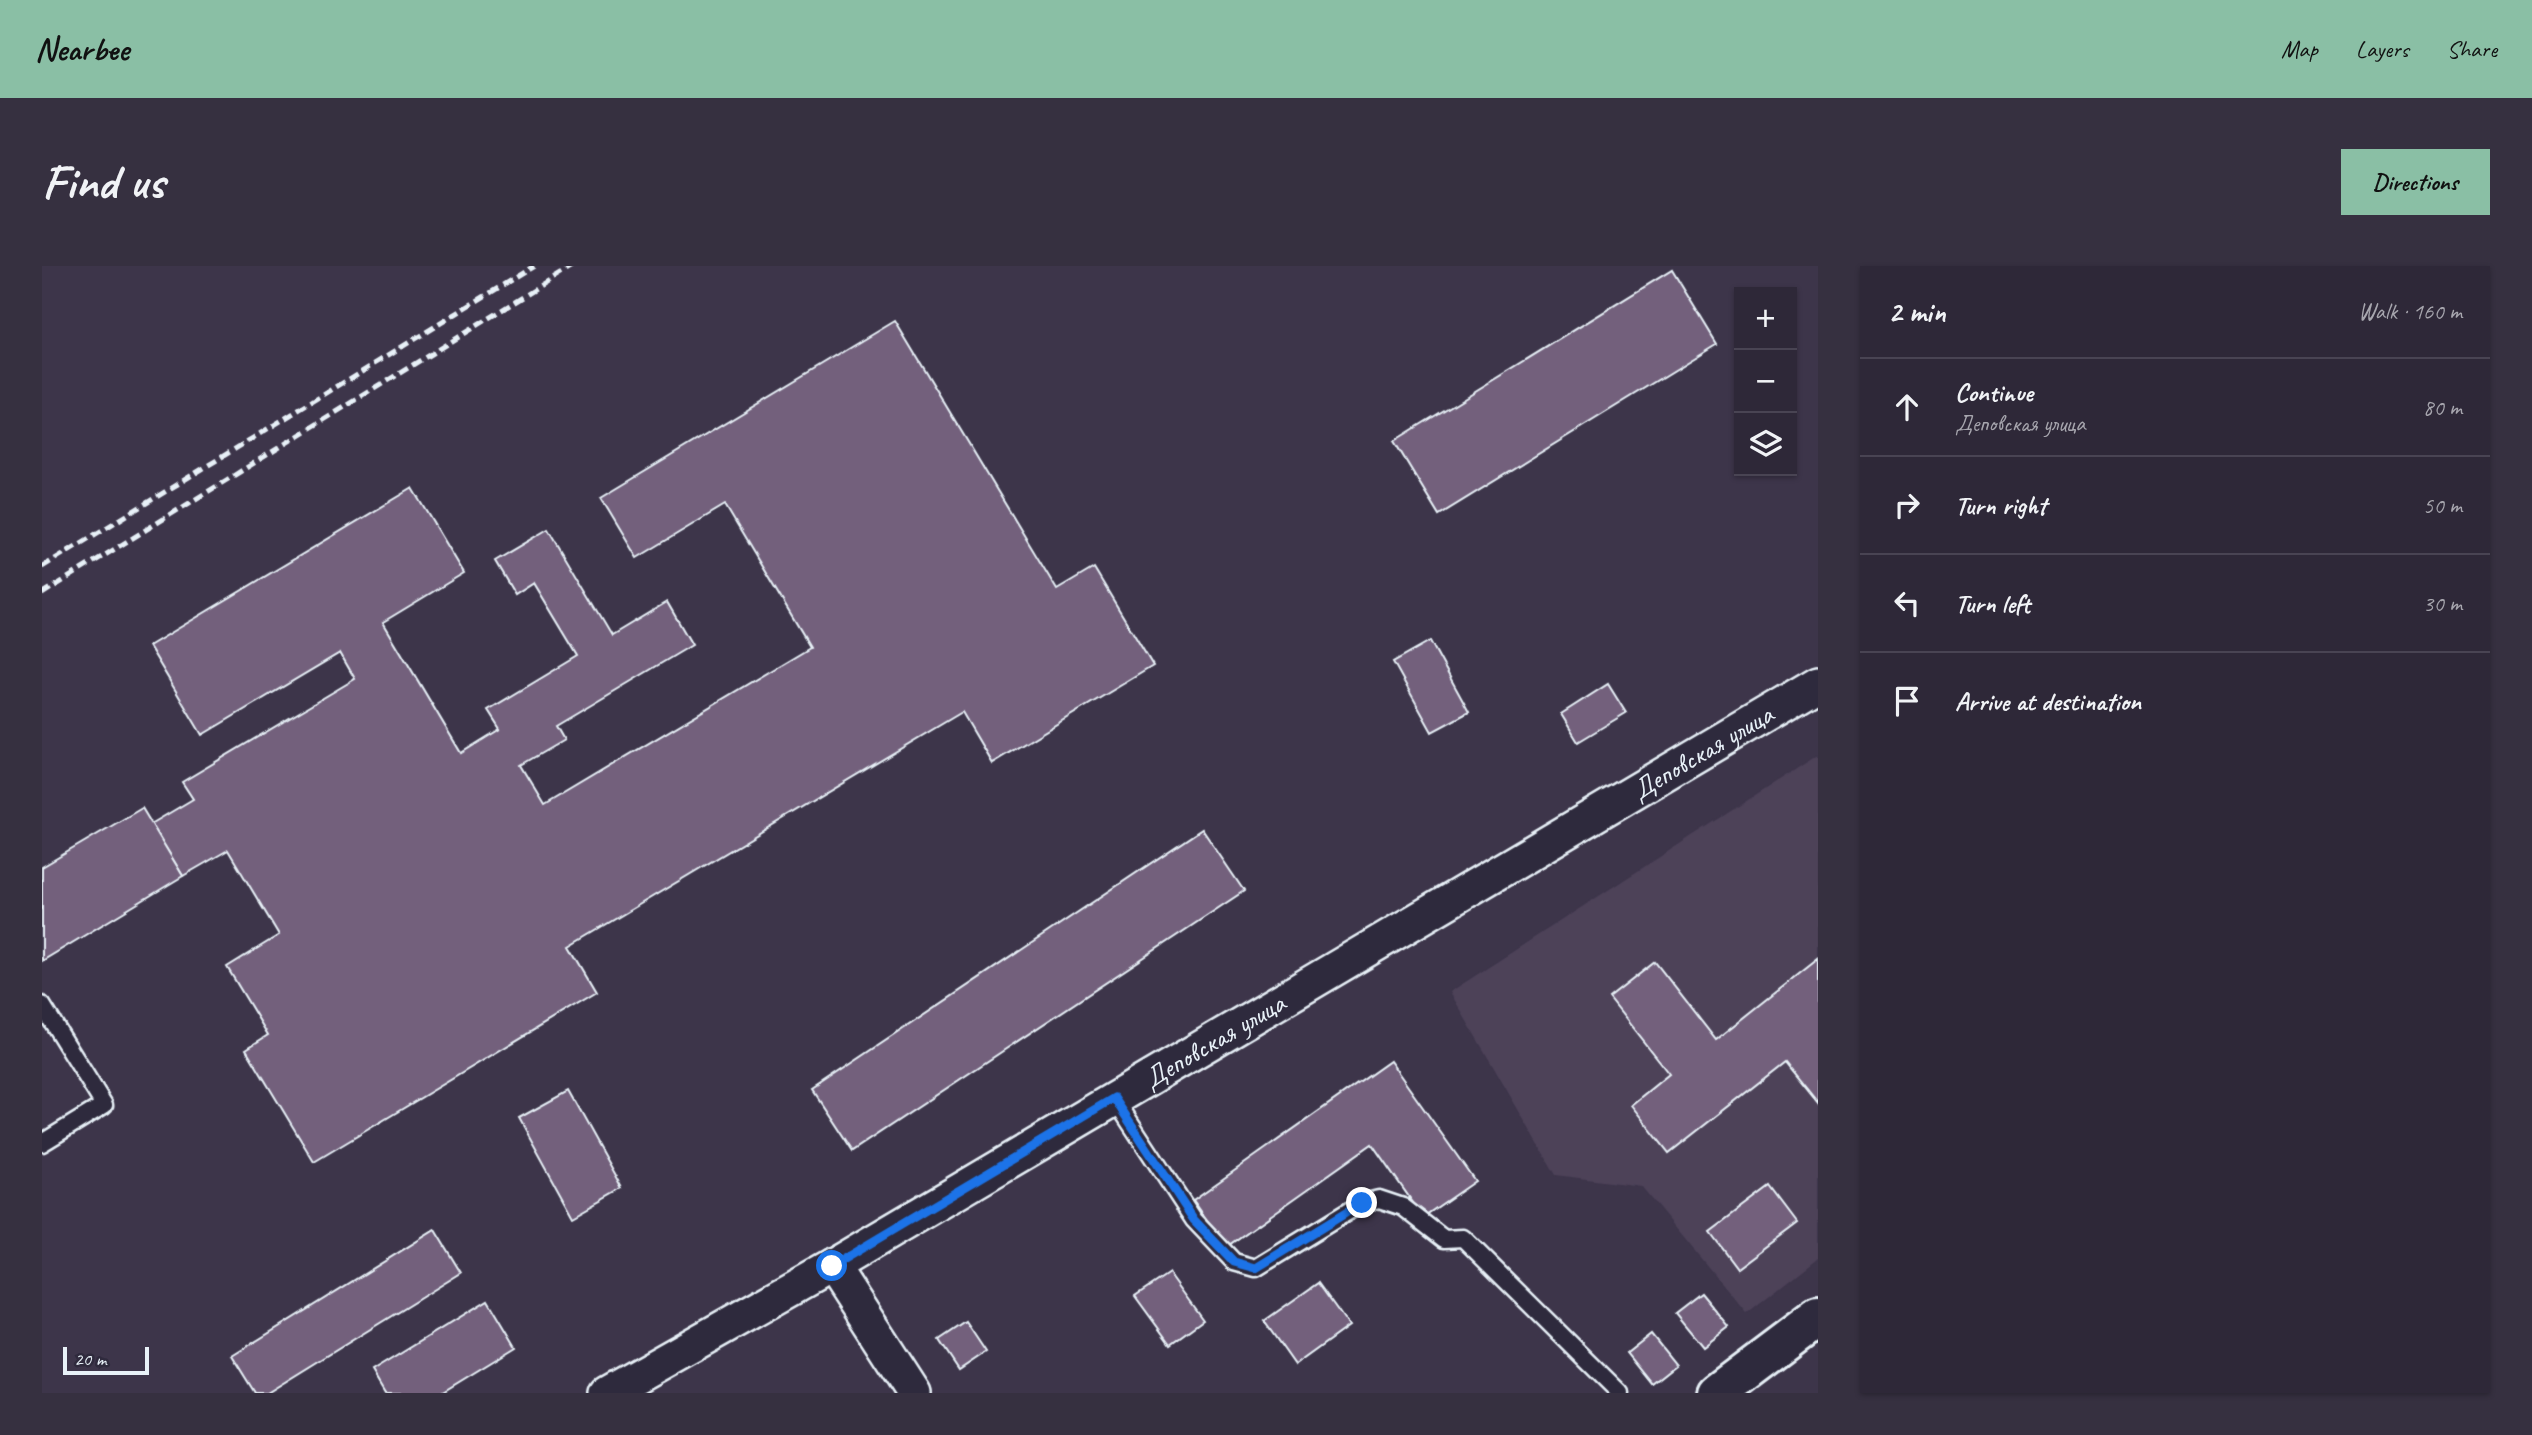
<!DOCTYPE html>
<meta charset="utf-8">
<style>
:root{--surface:#2e2838;--page:#363040;--text:#f1f3f6;--muted:#a7a6ae;--line:#494453;--accent:#8abfa5}
body{margin:0;font-family:Caveat,sans-serif;background:var(--page);color:var(--text)}
.controls{position:absolute;right:21px;top:21px;display:grid;overflow:hidden;border-radius:0px;box-shadow:0 2px 5px #0004}
.controls button{width:63px;height:63px;display:grid;place-items:center;padding:0;border:0;border-bottom:2px solid var(--line);background:var(--surface);color:var(--text);font:35px sans-serif}
.scale{position:absolute;left:21px;bottom:18px;width:86px;box-sizing:border-box;padding-left:7px;border:4px solid #e8f1f8;border-top:0;font-size:19px;line-height:24px;white-space:nowrap;color:#e8f1f8;-webkit-text-stroke:5px #2f2a3d;paint-order:stroke}
.stop{position:absolute;width:21px;height:21px;margin:-16px;border:5px solid #1a73e8;border-radius:50%;background:#fff}
.stop.end{background:#1a73e8;border-color:#fff;box-shadow:0 2px 7px #0008}
.list{margin:0;padding:0;list-style:none}
h2{display:flex;justify-content:space-between;align-items:center;height:91px;margin:0;padding:0 28px;font-size:30px}
h2 small{font-size:23px;font-weight:400;color:var(--muted)}
.list li{display:grid;grid-template-columns:46px 1fr auto;gap:21px;align-items:center;box-sizing:border-box;height:98px;padding:0 28px;border-top:2px solid var(--line)}
.list b{display:block;font-size:26px;white-space:nowrap}
.list p{margin:0;font-size:23px;white-space:nowrap;color:var(--muted)}
.list em{font-size:23px;font-style:normal;color:var(--muted)}
.icon{flex:none;width:38px;height:38px;fill:none;stroke:currentColor;stroke-width:2;stroke-linecap:round;stroke-linejoin:round}
.map{position:relative;flex:none;width:1776px;height:1127px;overflow:hidden;border-radius:0px}
header{display:flex;align-items:center;gap:42px;box-sizing:border-box;height:98px;padding:0 35px;background:var(--accent);color:#111}
header strong{font-size:33px}
nav{display:flex;gap:38px;margin-inline-start:auto;font-size:24px}
.intro{display:flex;align-items:center;justify-content:space-between;box-sizing:border-box;height:168px;padding:0 42px}
h1{margin:0;font-size:49px}
.button{padding:18px 32px;border-radius:0px;background:var(--accent);color:#111;font-size:24px;font-weight:700}
main{display:flex;gap:42px;padding:0 42px}
aside{flex:1;background:var(--surface);border-radius:0px;box-shadow:0 2px 5px #0004}
.map>svg:first-child{display:block}
.built{fill:#4d4259}
.building{fill:#73617c;stroke:#e8f1f8;stroke-width:2}
.lines{fill:none;stroke-linecap:round;stroke-linejoin:round}
.service-casing{stroke:#e8f1f8;stroke-width:21}
.minor-casing{stroke:#e8f1f8;stroke-width:38}
.secondary-casing{stroke:#e8f1f8;stroke-width:44}
.service{stroke:#2f2a3d;stroke-width:16}
.minor{stroke:#2f2a3d;stroke-width:33}
.secondary{stroke:#2f2a3d;stroke-width:38}
.rail{stroke:#e8f1f8;stroke-width:5;stroke-dasharray:10 5;stroke-linecap:butt}
.route{stroke:#1a73e8;stroke-width:9}
.labels{text-anchor:middle;dominant-baseline:central;stroke-width:7;stroke-linejoin:round;paint-order:stroke}
.street-label{font-size:28px;fill:#e8f1f8;stroke:#2f2a3d}
</style>
<header>
<strong>Nearbee</strong>
<nav><a>Map</a><a>Layers</a><a>Share</a></nav>
</header>
<div class="intro"><h1>Find us</h1><a class="button">Directions</a></div>
<main>
<div class="map">
<svg width="1776" height="1127" viewBox="0 0 1776 1127">
<rect width="100%" height="100%" fill="#3d354a"/>
<filter id="ink" filterUnits="userSpaceOnUse"><feTurbulence type="fractalNoise" baseFrequency=".0143" numOctaves="2"/><feDisplacementMap in="SourceGraphic" scale="14" xChannelSelector="R" yChannelSelector="G"/><feConvolveMatrix kernelMatrix="1 2 1 2 8 2 1 2 1" color-interpolation-filters="sRGB"/></filter>
<g filter="url(#ink)">
<!-- built -->
<path class="built" d="M 1776,489 L 1776,992 L 1705,1048 L 1599,920 L 1514,909 L 1408,726 Z"/>
<!-- building -->
<g class="building">
<path d="M 1630,4 L 1675,78 L 1397,249 L 1352,175 Z"/>
<path d="M 853,55 L 1015,324 L 1052,302 L 1111,400 L 950,497 L 920,446 L 528,680 L 555,726 L 272,896 L 204,783 L 226,769 L 185,701 L 237,669 L 186,584 L 141,610 L 109,558 L 151,533 L 140,516 L 313,413 L 298,387 L 160,469 L 107,380 L 371,222 L 422,307 L 341,356 L 419,487 L 458,463 L 446,444 L 536,390 L 492,317 L 473,329 L 453,295 L 507,263 L 570,369 L 625,336 L 650,379 L 514,460 L 522,474 L 479,499 L 503,539 L 768,381 L 683,239 L 595,292 L 559,232 Z"/>
<path d="M 1388,375 L 1427,446 L 1390,466 L 1351,396 Z"/>
<path d="M 1566,418 L 1584,447 L 1536,476 L 1519,448 Z"/>
<path d="M 100,542 L 141,610 L 0,695 L 0,601 Z"/>
<path d="M 1160,563 L 1202,625 L 810,885 L 770,824 Z"/>
<path d="M 1776,693 L 1776,837 L 1743,796 L 1627,887 L 1589,839 L 1627,808 L 1567,732 L 1613,696 L 1674,774 Z"/>
<path d="M 1348,795 L 1433,915 L 1381,951 L 1330,878 L 1184,981 L 1151,934 Z"/>
<path d="M 526,825 L 580,922 L 531,950 L 477,852 Z"/>
<path d="M 1728,921 L 1755,957 L 1695,1002 L 1668,966 Z"/>
<path d="M 393,964 L 419,1007 L 225,1127 L 213,1127 L 190,1090 Z"/>
<path d="M 1127,1007 L 1161,1054 L 1128,1078 L 1093,1030 Z"/>
<path d="M 1276,1017 L 1307,1060 L 1253,1099 L 1222,1055 Z"/>
<path d="M 1659,1027 L 1687,1061 L 1661,1081 L 1633,1047 Z"/>
<path d="M 446,1034 L 474,1081 L 399,1127 L 343,1127 L 330,1105 Z"/>
<path d="M 924,1056 L 944,1086 L 917,1104 L 897,1074 Z"/>
<path d="M 1609,1068 L 1634,1099 L 1610,1118 L 1585,1087 Z"/>
</g>
<g class="lines">
<!-- service casing -->
<g class="service-casing">
<g id="service">
<path d="M 0,739 L 62,839 L 0,877"/>
<path d="M 1072,832 L 1152,954 L 1192,996 L 1214,1002 L 1320,937 L 1337,933 L 1361,941 L 1402,973 L 1421,972 L 1578,1127"/>
</g>
</g>
<!-- minor casing -->
<g class="minor-casing">
<g id="minor">
<path d="M 790,1000 L 872,1127"/>
<path id="s1" d="M 565,1127 L 790,1000 L 1776,417"/>
</g>
</g>
<!-- secondary casing -->
<g class="secondary-casing">
<path id="secondary" d="M 1675,1127 L 1776,1051"/>
</g>
<!-- service -->
<use href="#service" class="service"/>
<!-- minor -->
<use href="#minor" class="minor"/>
<!-- secondary -->
<use href="#secondary" class="secondary"/>
<!-- rail -->
<g class="rail">
<path d="M 0,301 L 492,0"/>
<path d="M 0,328 L 531,0"/>
</g>
</g>
</g>
<g class="lines" filter="url(#ink)">
<!-- route -->
<path class="route" d="M 790,1000 L 1072,832 L 1152,954 L 1192,996 L 1214,1002 L 1320,937"/>
</g>
<g class="labels">
<!-- street labels -->
<g class="street-label">
<text stroke="none"><textPath href="#s1" startOffset="1269">Деповская улица</textPath></text>
<text stroke="none"><textPath href="#s1" startOffset="702">Деповская улица</textPath></text>
</g>
</g>
</svg>
<div class="controls">
<button>+</button>
<button>−</button>
<button><svg class="icon" aria-label="layers" viewBox="0 0 24 24"><path d="M12 4l9 5-9 5-9-5zM3 14l9 5 9-5"/></svg></button>
</div>
<div class="scale">20 m</div>
<div class="stop" style="left:790px;top:1000px"></div>
<div class="stop end" style="left:1320px;top:937px"></div>
</div>
<aside>
<h2>2 min<small>Walk · 160 m</small></h2>
<ul class="list">
<li><svg class="icon" aria-label="ahead" viewBox="0 0 24 24"><path d="M12 20V5M6 11l6-6 6 6"/></svg><div><b>Continue</b><p>Деповская улица</p></div><em>80 m</em></li>
<li><svg class="icon" aria-label="right" viewBox="0 0 24 24"><path d="M7 20v-9h11M14 6l5 5-5 5"/></svg><div><b>Turn right</b></div><em>50 m</em></li>
<li><svg class="icon" aria-label="left" viewBox="0 0 24 24"><path d="M17 20v-9H6M10 6l-5 5 5 5"/></svg><div><b>Turn left</b></div><em>30 m</em></li>
<li><svg class="icon" aria-label="arrive" viewBox="0 0 24 24"><path d="M6 21V4h12l-3 4 3 4H6"/></svg><div><b>Arrive at destination</b></div></li>
</ul>
</aside>
</main>
